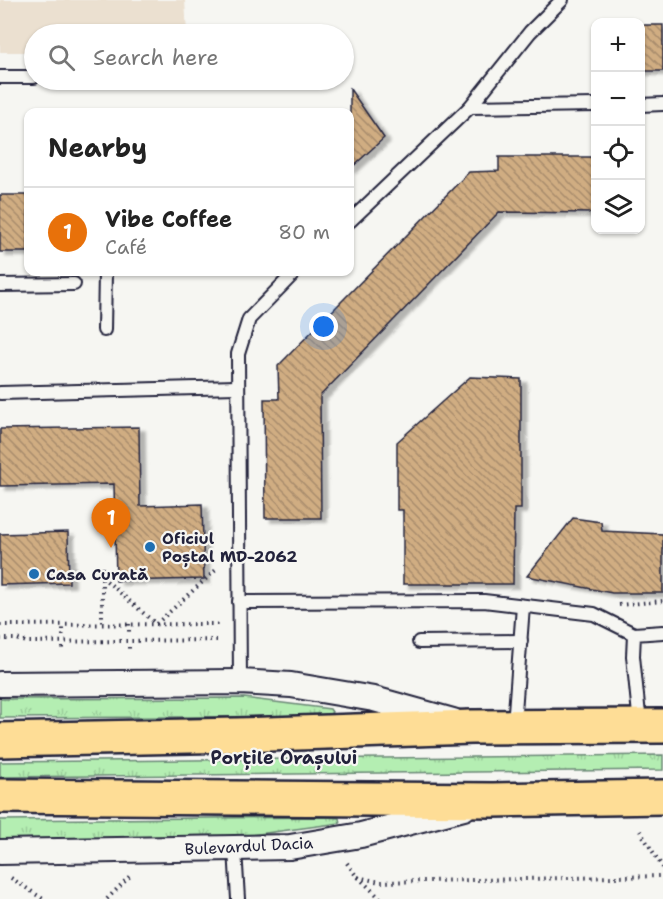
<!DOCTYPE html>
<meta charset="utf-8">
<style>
:root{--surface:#fff;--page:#f6f6f6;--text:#222;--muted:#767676;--line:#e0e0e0;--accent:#1f6fb2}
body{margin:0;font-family:"Shantell Sans",sans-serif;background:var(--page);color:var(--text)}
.controls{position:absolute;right:18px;top:18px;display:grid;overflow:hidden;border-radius:12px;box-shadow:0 2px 4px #0004}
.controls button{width:54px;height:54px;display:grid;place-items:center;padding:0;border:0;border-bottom:2px solid var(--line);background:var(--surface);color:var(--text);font:30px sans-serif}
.you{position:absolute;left:324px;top:327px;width:21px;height:21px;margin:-15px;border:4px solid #fff;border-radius:50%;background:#1a73e8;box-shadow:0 0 0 9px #1a73e833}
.badge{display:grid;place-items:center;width:39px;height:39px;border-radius:50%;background:var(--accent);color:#fff;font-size:20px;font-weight:700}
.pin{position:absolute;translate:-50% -50px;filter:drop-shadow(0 2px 3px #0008)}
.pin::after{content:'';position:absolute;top:32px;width:21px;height:18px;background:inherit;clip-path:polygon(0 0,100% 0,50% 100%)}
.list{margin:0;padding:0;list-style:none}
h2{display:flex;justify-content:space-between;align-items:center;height:78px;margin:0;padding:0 24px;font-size:26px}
h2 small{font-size:20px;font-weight:400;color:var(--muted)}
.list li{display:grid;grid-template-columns:39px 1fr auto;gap:18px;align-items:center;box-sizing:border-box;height:90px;padding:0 24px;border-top:2px solid var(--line)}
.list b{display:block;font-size:22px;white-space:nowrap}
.list p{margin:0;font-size:20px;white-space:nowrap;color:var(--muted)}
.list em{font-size:20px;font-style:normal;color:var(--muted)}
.icon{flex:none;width:33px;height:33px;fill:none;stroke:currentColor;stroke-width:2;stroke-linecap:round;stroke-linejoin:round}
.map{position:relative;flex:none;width:663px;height:899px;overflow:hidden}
.search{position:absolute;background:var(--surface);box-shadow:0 2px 4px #0004;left:24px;top:24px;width:330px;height:66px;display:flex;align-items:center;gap:15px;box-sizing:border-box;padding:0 21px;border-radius:33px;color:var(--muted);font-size:22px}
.panel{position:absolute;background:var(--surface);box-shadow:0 2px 4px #0004;left:24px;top:108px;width:330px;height:168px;border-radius:12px}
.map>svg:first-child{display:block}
.built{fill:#ebe0d0}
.grass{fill:url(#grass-tufts);stroke:#6b8876;stroke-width:1.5}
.building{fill:url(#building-back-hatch);stroke:#22223b;stroke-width:1.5;filter:url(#shadow)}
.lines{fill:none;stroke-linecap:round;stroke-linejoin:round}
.service-casing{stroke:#22223b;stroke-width:16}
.minor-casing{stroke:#22223b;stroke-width:28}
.primary-casing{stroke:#22223b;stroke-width:38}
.path{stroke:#22223b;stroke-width:4;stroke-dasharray:1.5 4.5;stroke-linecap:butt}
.service{stroke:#f6f6f2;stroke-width:12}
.minor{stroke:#f6f6f2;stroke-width:24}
.primary{stroke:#fedd96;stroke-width:33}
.poi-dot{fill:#1f6fb2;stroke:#f6f6f2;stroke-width:2}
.labels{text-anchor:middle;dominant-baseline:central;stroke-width:4.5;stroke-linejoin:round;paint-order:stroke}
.poi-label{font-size:16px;font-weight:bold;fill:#22223b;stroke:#f6f6f2;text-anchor:start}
.street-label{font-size:16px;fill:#22223b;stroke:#f6f6f2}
.neighbourhood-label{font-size:18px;font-weight:bold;fill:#22223b;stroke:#f6f6f2}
</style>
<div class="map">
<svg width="663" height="899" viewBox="0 0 663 899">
<defs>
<pattern id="grass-tufts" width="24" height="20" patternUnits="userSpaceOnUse" patternTransform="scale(1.5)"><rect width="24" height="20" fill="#b4eeb2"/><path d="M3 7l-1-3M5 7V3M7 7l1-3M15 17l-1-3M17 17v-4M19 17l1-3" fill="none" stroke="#9acc9a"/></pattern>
<pattern id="building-back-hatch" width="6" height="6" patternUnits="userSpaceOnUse" patternTransform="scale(1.5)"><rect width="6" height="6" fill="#d0ad82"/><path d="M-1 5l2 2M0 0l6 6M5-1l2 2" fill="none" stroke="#a88c6c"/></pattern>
<filter id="shadow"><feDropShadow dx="6" dy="4" stdDeviation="1.5" flood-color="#0004"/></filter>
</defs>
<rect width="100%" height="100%" fill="#f6f6f2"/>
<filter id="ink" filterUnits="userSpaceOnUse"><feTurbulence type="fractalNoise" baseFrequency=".0167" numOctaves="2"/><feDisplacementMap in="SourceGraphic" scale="12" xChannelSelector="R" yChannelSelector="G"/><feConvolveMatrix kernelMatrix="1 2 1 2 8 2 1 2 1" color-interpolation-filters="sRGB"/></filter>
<g filter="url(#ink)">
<!-- built -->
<path class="built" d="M 0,0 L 185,0 L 187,34 L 34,34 L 34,52 L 0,52 Z"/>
<!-- grass -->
<g class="grass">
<path d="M 244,698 L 330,709 L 332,712 L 328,716 L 0,718 L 0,699 Z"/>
<path d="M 663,755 L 663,770 L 0,777 L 0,762 Z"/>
<path d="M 326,817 L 339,818 L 340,823 L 244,836 L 0,839 L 0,820 Z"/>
</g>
<!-- building -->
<g class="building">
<rect x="640" y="25" width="23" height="46"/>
<path d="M 350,89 L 384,138 L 350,169 Z"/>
<path d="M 499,157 L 596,157 L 596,213 L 499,212 L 320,396 L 321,518 L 265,518 L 264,399 L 279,399 L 278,366 L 469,172 L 499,171 Z"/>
<rect x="0" y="195" width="28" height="57"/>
<path d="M 470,377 L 521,379 L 521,509 L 514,509 L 513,584 L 403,584 L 403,510 L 397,510 L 397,442 Z"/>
<path d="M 139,427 L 140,506 L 202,504 L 204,579 L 116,581 L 114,484 L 0,486 L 0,429 Z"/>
<path d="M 573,518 L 601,522 L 602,531 L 663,534 L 663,593 L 612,593 L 527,576 Z"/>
<path d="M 68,532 L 69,583 L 0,585 L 0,534 Z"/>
</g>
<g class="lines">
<!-- service casing -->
<g class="service-casing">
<g id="service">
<path d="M 0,77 L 34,77"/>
<path d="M 640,105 L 663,104"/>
<path d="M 470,107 L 596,105"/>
<path d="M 350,221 L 470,107 L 530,32 L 562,0"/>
<path d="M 0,285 L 74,284"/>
<path d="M 104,330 L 105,272"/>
<path d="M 0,393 L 237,387"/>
<path d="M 239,602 L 484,601 L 594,614 L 634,634"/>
<path d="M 419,642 L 521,641"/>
<path d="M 240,682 L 238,354 L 249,319 L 295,272"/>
<path d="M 514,725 L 523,606"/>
<path d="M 640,725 L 633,656 L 634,634 L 663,632"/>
<path d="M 235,849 L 238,899"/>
</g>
</g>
<!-- minor casing -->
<g class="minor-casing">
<g id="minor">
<path d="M 0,684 L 240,682 L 291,685 L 374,699 L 453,721"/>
<path d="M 0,852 L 290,847 L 361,835 L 464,808"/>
</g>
</g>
<!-- primary casing -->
<g class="primary-casing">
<g id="primary">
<path d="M 0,740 L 238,735 L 472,727 L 663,726"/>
<path d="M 0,796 L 493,800 L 663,797"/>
</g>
</g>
<!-- path -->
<g class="path">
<path d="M 102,567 L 102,624"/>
<path d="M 102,577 L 156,624 L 217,569"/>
<path d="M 619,605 L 663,601"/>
<path d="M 129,624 L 129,635"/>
<path d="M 0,625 L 221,624"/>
<path d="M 63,636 L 63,624"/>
<path d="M 0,639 L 17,639 L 26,642 L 221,640"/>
<path d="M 63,647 L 63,653"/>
<path d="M 129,647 L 129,652"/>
<path d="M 640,831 L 663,868"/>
<path d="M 347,863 L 357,877 L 380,882 L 663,876"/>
<path d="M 358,877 L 381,899"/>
<path d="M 11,878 L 43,899"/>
<path d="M 107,899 L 132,874"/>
</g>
<!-- service -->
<use href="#service" class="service"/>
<!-- minor -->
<use href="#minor" class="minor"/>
<!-- primary -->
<use href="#primary" class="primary"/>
</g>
</g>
<!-- markers -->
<g class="poi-dot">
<circle cx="150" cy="547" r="6"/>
<circle cx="34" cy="574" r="6"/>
</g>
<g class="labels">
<!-- poi labels -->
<g class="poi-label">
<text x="162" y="538">Oficiul<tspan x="162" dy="18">Poștal MD-2062</tspan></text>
<text x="46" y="574">Casa Curată</text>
</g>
<!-- street labels -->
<g class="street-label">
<text transform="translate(249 846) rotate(-3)">Bulevardul Dacia</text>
</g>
<!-- neighbourhood labels -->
<g class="neighbourhood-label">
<text x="284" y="758">Porțile Orașului</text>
</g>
</g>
</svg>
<div class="controls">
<button>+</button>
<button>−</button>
<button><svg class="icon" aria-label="locate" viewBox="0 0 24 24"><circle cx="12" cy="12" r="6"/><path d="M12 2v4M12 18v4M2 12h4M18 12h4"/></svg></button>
<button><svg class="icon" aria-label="layers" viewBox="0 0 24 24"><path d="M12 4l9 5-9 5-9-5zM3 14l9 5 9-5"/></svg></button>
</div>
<div class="you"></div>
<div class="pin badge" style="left:111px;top:548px;background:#e8710a">1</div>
<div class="search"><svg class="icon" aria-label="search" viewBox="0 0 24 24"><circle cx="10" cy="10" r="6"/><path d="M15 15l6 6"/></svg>Search here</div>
<section class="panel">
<h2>Nearby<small></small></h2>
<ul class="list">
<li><span class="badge" style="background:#e8710a">1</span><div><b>Vibe Coffee</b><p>Café</p></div><em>80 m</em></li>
</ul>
</section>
</div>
